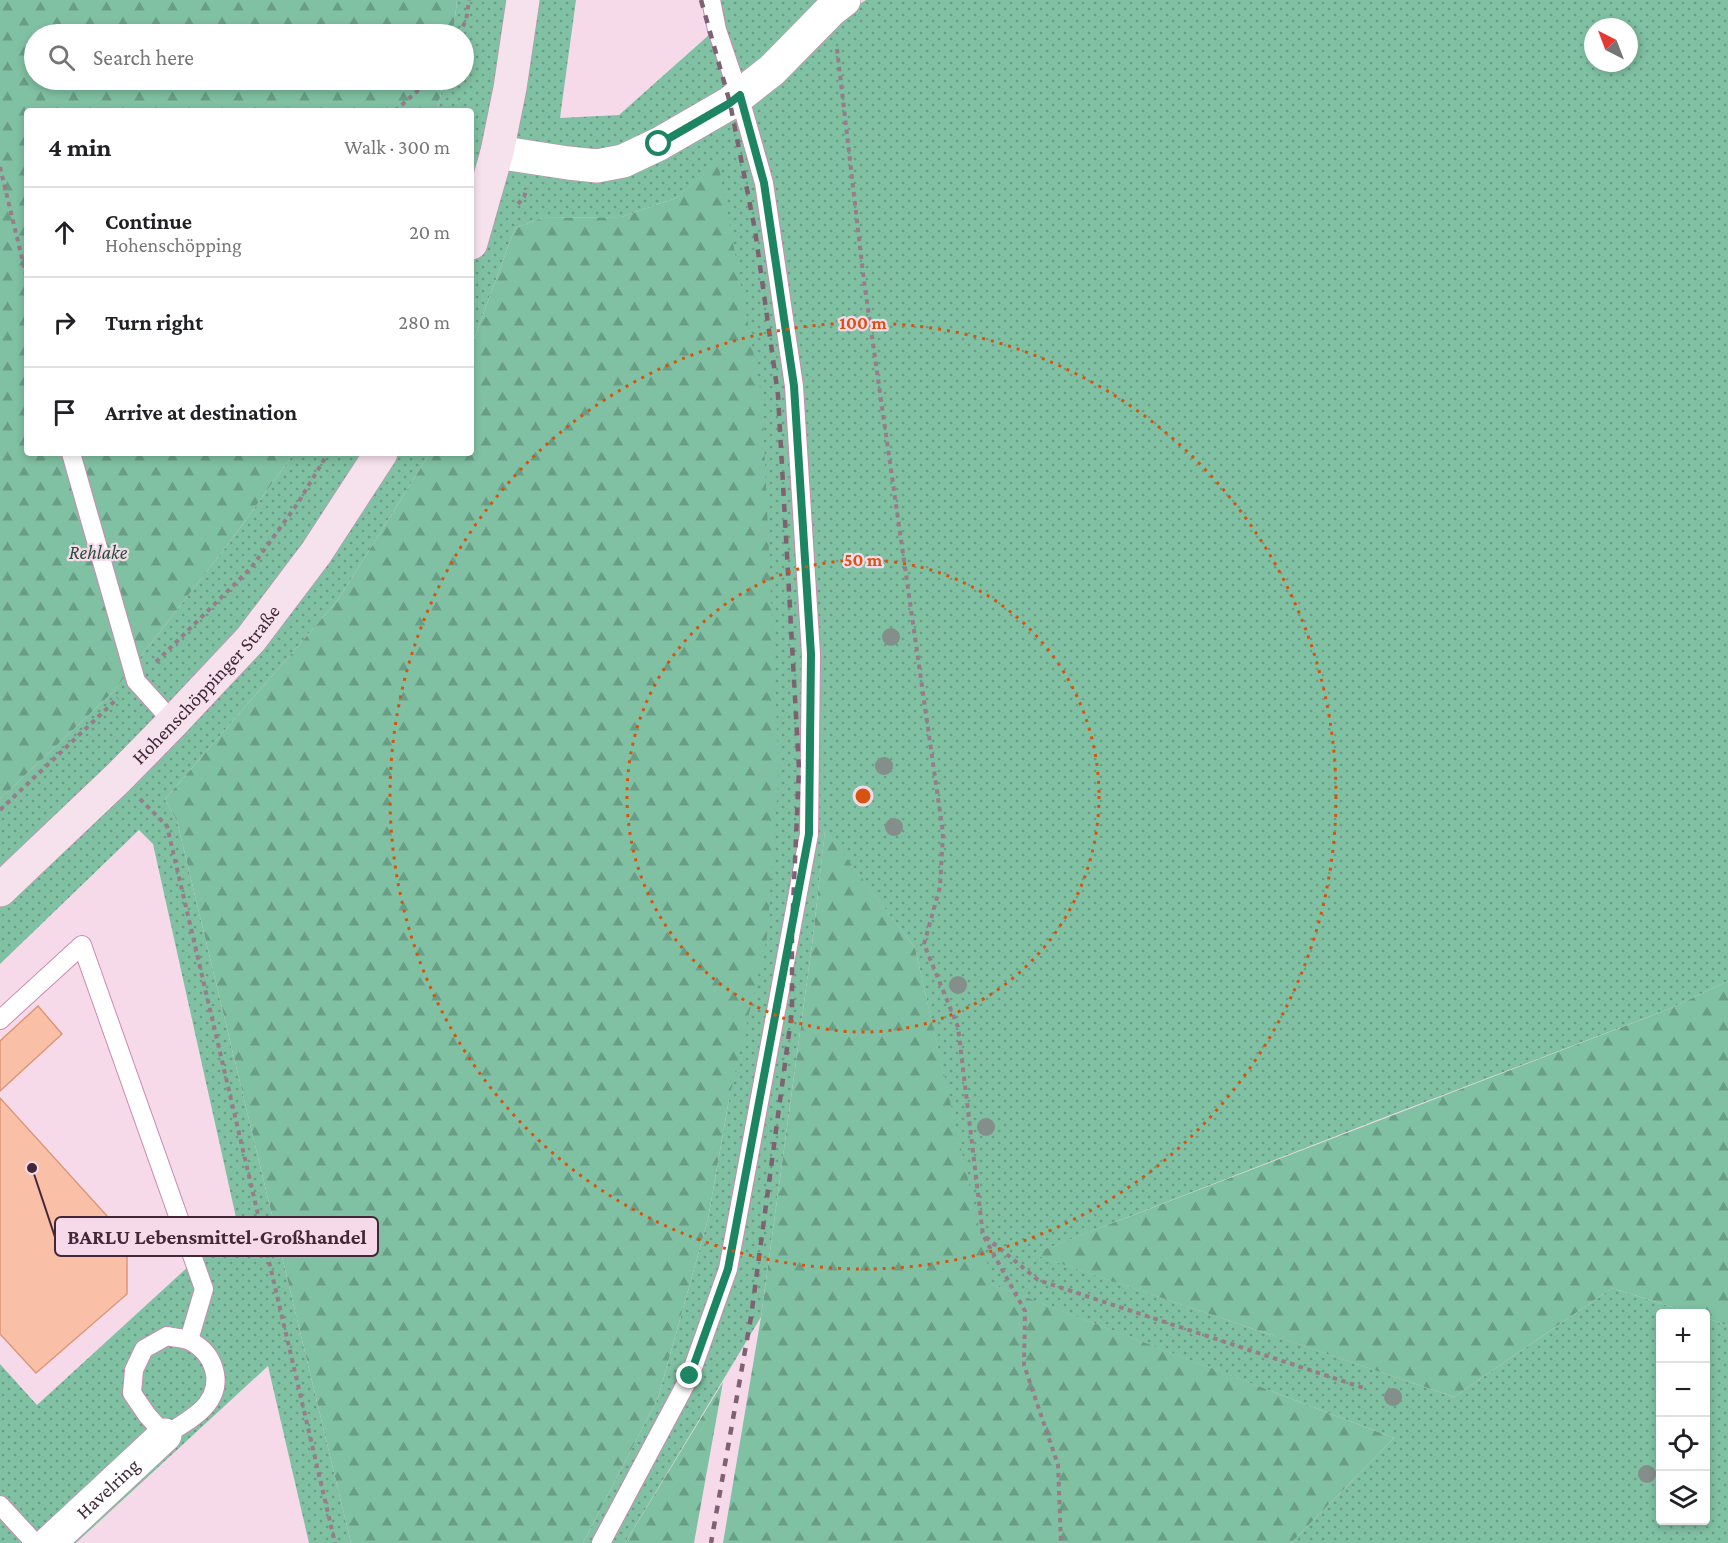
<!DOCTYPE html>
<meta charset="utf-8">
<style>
:root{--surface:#fff;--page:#f2f2f2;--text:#202124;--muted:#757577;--line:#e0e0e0}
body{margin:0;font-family:"Crimson Pro",serif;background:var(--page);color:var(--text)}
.controls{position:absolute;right:18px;bottom:18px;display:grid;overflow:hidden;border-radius:6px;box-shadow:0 3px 9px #0003}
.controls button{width:54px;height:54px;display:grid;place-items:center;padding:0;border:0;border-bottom:2px solid var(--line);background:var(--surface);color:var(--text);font:30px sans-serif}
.compass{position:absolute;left:1584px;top:18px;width:54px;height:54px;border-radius:50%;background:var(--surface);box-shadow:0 3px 9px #0003;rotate:318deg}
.stop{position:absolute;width:18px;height:18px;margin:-14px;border:4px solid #1d8561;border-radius:50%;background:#fff}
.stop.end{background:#1d8561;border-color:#fff;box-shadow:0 2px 6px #0008}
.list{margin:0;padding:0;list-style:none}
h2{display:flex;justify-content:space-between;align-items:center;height:78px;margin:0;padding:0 24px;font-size:26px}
h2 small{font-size:20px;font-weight:400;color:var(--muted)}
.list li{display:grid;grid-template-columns:39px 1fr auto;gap:18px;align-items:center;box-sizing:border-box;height:90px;padding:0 24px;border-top:2px solid var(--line)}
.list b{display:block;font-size:22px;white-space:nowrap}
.list p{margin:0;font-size:20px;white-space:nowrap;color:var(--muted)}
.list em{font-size:20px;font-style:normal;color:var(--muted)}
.icon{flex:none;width:33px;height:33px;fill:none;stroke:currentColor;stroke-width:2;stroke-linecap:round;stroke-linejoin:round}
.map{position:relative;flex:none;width:1728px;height:1543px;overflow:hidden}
.search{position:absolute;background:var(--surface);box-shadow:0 3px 9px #0003;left:24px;top:24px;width:450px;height:66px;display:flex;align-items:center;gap:15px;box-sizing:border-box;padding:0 21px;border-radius:33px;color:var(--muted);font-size:22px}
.panel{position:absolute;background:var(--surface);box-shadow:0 3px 9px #0003;left:24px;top:108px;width:450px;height:348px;border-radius:6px}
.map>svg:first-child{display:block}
.grass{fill:url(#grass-dots);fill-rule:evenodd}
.forest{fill:url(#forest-firs)}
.building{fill:#fac0a7;stroke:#db9678;stroke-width:1.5}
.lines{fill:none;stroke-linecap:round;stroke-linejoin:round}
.lane-casing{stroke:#cb89af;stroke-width:20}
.street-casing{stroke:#cb89af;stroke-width:34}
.secondary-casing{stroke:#cb89af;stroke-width:34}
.path{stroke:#987c8c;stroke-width:4;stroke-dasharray:4.5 4.5;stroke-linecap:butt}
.lane{stroke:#fff;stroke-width:18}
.street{stroke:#fff;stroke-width:33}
.secondary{stroke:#f6e2ed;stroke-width:33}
.rail{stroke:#7d6272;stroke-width:4.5;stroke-dasharray:8 8;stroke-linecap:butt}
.tree{fill:#848e8b}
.route{stroke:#1d8561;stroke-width:8}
.ring{fill:none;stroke:#d75410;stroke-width:3;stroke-dasharray:3 6}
.labels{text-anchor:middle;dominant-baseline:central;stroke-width:4.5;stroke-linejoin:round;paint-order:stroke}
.park-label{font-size:20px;font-style:italic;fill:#25503e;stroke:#f7daea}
.street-label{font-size:20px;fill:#422837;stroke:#f7daea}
.centre{fill:#d75410;stroke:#f7daea;stroke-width:3}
.ring-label{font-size:18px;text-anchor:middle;font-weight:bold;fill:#d75410;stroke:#f7daea;stroke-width:4.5;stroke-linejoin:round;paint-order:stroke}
.leader{fill:none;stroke:#422837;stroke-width:2}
.callout-dot{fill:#422837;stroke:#f7daea;stroke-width:2}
.callout{fill:#f7daea;stroke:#422837;stroke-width:2}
.callout-label{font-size:21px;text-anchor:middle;font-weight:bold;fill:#422837}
</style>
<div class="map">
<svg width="1728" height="1543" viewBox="0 0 1728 1543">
<defs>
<pattern id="grass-dots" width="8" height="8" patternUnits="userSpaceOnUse" patternTransform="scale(1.5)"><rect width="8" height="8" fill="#80c1a3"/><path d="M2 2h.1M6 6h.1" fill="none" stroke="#6a9d86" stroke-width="1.8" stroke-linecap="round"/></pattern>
<pattern id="forest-firs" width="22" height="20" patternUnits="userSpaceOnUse" patternTransform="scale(1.5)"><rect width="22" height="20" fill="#80c1a3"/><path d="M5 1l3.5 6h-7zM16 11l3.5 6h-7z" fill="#6a9d86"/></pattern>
</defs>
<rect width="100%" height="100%" fill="#f7daea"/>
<!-- grass -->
<g class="grass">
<path d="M 457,0 L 576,0 L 560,118 L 619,115 L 710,34 L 726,29 L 720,0 L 836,0 L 842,15 L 866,0 L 1728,0 L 1728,981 L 1669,1009 L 1380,1119 L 1033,1254 L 1454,1397 L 1612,1288 L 1691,1313 L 1660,1314 L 1660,1520 L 1706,1520 L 1706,1318 L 1728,1326 L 1728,1543 L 1291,1543 L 1394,1438 L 991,1284 L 915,948 L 825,831 L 813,937 L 761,1317 L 625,1543 L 583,1543 L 658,1398 L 708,1219 L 729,1099 L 718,163 L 676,198 L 621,217 L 542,218 L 515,228 L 471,347 L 471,111 L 437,111 L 444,80 L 464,80 L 464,34 L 453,34 ZM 1593,27 L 1629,27 L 1629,63 L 1593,63 Z"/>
<path d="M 294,453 L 430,453 L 338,600 L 165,799 L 177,821 L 351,1543 L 309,1543 L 268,1366 L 76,1543 L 0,1543 L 0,1364 L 37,1405 L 237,1222 L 153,844 L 139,830 L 0,964 L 0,799 L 113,692 L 235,535 Z"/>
</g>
<!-- forest -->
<g class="forest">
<path d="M 0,0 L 457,0 L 453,34 L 34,34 L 34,80 L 444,80 L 437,111 L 27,111 L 27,453 L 294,453 L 235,535 L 113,692 L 0,799 Z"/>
<path d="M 718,162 L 762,399 L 779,771 L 767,937 L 729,1099 L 708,1219 L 658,1398 L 583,1543 L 351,1543 L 177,821 L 165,799 L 338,600 L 430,453 L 471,453 L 471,347 L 515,228 L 542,218 L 621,217 L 676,198 Z"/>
<path d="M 825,830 L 915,948 L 992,1284 L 1394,1438 L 1291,1543 L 723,1543 L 761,1317 L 813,937 Z"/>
<path d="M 1728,981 L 1728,1326 L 1706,1318 L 1706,1314 L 1691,1313 L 1612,1288 L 1454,1397 L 1032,1254 L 1669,1009 Z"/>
<path d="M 723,1382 L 694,1543 L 625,1543 Z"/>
</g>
<!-- building -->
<g class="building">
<path d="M 38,1006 L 62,1034 L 0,1091 L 0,1041 Z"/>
<path d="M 0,1098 L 127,1238 L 127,1294 L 36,1373 L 0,1334 Z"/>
</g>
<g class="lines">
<!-- lane casing -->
<g class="lane-casing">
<g id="lane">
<path d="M 71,453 L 136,681 L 173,722"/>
<path d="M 0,1020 L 82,945 L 204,1289 L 189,1340"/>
<path d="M 167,1336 C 174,1338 184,1338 190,1341 C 214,1353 224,1382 207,1404 C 198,1416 178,1427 165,1435 L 147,1415 L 132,1393 L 134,1370 L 144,1349 Z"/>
<path d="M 0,1505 L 35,1543"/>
<path d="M 601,1543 L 690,1376 L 728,1269 L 809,834 L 811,654 L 794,386 L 764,183 L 739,95 L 717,30 L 711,0"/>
</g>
</g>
<!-- street casing -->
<g class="street-casing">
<g id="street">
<path d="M 497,152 L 568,163 L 597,166 L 623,161 L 659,144 L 730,103 L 772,70 L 831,10 L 844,0"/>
<path id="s1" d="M 49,1543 L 165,1435"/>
</g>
</g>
<!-- secondary casing -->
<g class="secondary-casing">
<g id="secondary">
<path d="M 471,243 L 497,152 L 510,88 L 523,0"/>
<path id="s2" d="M 0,890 L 119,777 L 173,722 L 251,639 L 316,553 L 381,453"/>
</g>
</g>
<!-- path -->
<g class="path">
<path d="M 458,34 L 466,21 L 469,0"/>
<path d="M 837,49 L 864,281 L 943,833 L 940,887 L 924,944 L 958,1027 L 983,1235 L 1025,1311 L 1024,1365 L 1058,1465 L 1061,1543"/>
<path d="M 395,111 L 430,80"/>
<path d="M 0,167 L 27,279"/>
<path d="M 518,204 L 524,197 L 527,188"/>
<path d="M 156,662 L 251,568 L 298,503 L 328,453"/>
<path d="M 140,799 L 167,826 L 335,1543"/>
<path d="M 0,810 L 118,698"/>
<path d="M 986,1237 L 1038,1280 L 1367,1389"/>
</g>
<!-- lane -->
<use href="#lane" class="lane"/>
<!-- street -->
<use href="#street" class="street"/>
<!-- secondary -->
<use href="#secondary" class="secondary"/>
<!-- rail -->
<path class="rail" d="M 701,0 L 730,103 L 755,230 L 778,395 L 799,769 L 792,929 L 792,1011 L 751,1317 L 711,1543"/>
</g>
<!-- trees -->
<g class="tree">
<circle cx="891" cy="637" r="9"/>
<circle cx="884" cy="766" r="9"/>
<circle cx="894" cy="827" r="9"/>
<circle cx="958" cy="985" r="9"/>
<circle cx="986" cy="1127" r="9"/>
<circle cx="1393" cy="1397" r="9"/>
<circle cx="1647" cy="1474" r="9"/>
</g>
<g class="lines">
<!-- route -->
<path class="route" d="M 659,144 L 730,103 L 740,95 L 764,183 L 794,386 L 811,654 L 809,834 L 728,1269 L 690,1376"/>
</g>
<!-- distance rings -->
<g class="ring">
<circle cx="863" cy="796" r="236"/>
<circle cx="863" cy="796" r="473"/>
</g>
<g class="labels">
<!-- park labels -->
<g class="park-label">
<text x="98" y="552">Rehlake</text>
</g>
<!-- street labels -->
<g class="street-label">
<text stroke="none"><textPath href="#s2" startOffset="291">Hohenschöppinger Straße</textPath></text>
<text stroke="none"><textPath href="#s1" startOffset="80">Havelring</textPath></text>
</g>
</g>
<circle cx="863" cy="796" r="9" class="centre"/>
<g class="ring-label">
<text x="863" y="329">100 m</text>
<text x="863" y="566">50 m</text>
</g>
<!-- callouts -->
<path class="leader" d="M32 1168L55 1237"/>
<circle class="callout-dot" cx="32" cy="1168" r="6"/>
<rect class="callout" x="55" y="1217" width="323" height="39" rx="6"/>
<g class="callout-label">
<text x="217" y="1244">BARLU Lebensmittel-Großhandel</text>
</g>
</svg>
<div class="controls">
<button>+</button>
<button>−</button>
<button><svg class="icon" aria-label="locate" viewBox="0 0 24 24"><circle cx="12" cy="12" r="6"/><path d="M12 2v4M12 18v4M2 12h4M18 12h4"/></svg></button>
<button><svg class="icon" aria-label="layers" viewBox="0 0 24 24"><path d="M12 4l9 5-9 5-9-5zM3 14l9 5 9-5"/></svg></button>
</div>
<svg class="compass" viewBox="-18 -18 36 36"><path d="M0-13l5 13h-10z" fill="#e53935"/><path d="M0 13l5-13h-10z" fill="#757577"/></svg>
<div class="stop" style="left:659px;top:144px"></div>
<div class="stop end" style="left:690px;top:1376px"></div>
<div class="search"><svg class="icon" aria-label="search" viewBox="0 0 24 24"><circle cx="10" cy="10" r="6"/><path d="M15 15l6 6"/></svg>Search here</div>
<section class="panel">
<h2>4 min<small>Walk · 300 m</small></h2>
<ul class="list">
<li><svg class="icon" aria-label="ahead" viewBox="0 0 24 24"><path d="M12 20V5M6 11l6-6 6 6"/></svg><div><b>Continue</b><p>Hohenschöpping</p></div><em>20 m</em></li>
<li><svg class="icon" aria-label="right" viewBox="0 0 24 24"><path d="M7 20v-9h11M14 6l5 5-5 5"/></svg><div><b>Turn right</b></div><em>280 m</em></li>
<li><svg class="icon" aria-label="arrive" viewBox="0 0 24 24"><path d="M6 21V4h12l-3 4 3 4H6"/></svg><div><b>Arrive at destination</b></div></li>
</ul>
</section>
</div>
